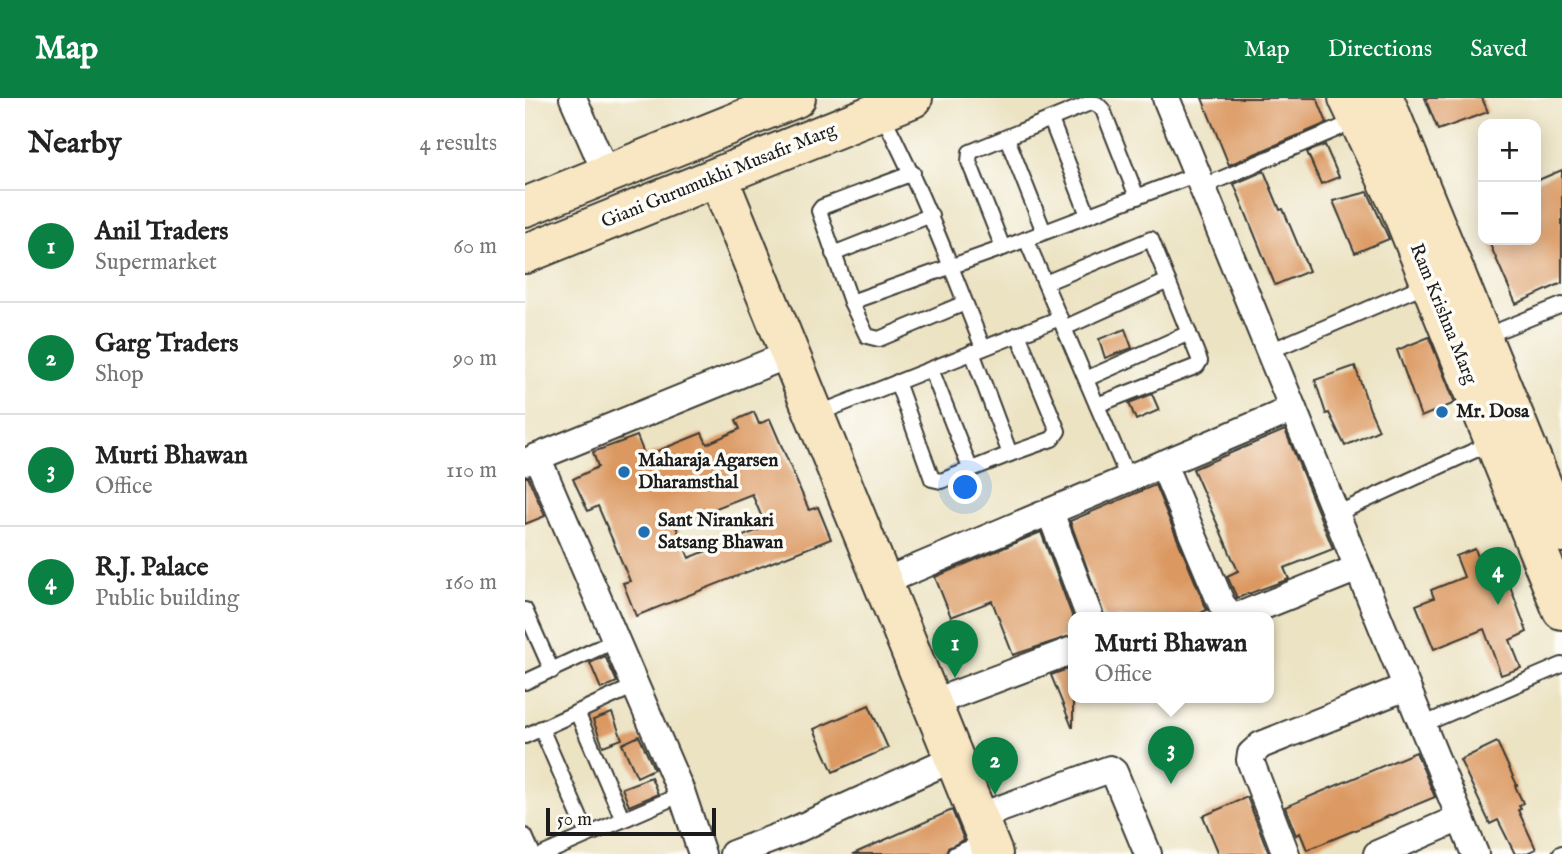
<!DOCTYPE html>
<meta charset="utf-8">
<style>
:root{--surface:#fff;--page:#f2f2f2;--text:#222;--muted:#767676;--line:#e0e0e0;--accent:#0b8043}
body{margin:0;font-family:"IM FELL English",serif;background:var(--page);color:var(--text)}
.controls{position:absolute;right:21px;top:21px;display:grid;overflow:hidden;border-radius:14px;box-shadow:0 4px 18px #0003}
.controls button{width:63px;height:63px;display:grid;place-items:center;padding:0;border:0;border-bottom:2px solid var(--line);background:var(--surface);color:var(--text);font:35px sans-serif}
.scale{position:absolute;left:21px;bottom:18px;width:170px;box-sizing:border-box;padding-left:7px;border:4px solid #1c1c1c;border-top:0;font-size:19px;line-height:24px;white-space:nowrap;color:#1c1c1c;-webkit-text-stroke:5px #fdfcf7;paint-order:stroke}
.you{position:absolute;left:441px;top:390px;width:24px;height:24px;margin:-18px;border:5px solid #fff;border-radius:50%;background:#1a73e8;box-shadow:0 0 0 10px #1a73e833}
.badge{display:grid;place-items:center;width:46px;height:46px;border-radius:50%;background:var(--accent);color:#fff;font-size:23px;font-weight:700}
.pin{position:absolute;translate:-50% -58px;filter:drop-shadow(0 2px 4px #0008)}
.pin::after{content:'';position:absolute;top:37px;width:24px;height:21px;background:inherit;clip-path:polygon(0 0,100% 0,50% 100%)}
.popup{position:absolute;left:543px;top:514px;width:206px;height:91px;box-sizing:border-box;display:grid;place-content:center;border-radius:14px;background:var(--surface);filter:drop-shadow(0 2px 5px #0005);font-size:23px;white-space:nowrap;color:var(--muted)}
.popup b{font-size:26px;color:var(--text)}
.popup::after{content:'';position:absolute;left:50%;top:100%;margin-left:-14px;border:14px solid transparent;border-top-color:var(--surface)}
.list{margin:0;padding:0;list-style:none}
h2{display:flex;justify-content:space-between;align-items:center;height:91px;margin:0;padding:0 28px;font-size:30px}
h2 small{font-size:23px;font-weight:400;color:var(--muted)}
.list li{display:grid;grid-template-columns:46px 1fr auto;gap:21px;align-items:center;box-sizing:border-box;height:112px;padding:0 28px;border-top:2px solid var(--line)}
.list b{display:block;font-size:26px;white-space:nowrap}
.list p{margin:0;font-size:23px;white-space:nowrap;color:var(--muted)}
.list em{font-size:23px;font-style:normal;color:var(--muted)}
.map{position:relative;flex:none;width:1037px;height:756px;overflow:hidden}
header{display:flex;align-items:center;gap:42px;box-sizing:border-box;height:98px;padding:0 35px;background:var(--accent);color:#fff}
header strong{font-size:33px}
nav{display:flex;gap:38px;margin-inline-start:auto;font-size:24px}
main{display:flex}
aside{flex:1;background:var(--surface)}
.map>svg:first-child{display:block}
.building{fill:#db9861;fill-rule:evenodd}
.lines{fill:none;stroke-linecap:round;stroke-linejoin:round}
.lane-casing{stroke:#3b3a35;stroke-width:18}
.street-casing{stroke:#3b3a35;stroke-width:30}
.secondary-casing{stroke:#3b3a35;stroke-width:42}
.lane{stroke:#fff;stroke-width:14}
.street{stroke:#fff;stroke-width:26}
.secondary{stroke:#f9e7c3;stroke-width:38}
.poi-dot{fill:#1f6fb2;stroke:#fdfcf7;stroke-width:2.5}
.labels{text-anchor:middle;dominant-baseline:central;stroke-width:7;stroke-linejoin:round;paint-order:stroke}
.street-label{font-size:19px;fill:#1c1c1c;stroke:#fdfcf7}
.poi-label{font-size:19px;font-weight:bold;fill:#1c1c1c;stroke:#fdfcf7;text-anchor:start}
</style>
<header>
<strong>Map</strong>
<nav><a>Map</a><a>Directions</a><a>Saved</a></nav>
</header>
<main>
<aside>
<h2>Nearby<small>4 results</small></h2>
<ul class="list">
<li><span class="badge">1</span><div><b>Anil Traders</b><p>Supermarket</p></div><em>60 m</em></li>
<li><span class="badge">2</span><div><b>Garg Traders</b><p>Shop</p></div><em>90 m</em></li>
<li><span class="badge">3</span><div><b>Murti Bhawan</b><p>Office</p></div><em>110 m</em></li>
<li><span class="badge">4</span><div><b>R.J. Palace</b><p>Public building</p></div><em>160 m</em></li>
</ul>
</aside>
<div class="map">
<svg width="1037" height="756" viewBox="0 0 1037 756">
<rect width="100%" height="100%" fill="#fdfcf7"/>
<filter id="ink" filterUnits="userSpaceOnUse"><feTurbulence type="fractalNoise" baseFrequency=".0143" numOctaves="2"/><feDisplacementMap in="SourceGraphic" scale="14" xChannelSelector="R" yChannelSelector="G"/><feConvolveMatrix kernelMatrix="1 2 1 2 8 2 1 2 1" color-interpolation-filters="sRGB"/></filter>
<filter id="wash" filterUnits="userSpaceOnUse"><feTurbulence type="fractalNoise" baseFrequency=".00686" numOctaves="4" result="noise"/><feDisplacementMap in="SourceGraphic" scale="28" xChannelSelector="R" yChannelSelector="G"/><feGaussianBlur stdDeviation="1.57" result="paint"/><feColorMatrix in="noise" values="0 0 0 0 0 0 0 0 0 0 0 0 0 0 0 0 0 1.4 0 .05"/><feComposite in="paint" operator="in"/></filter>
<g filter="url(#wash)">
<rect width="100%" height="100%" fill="#ece3c3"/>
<g id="blocks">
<!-- building -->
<g class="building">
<path d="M 677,0 L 792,0 L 802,25 L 704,67 Z"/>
<path d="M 900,0 L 957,0 L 963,14 L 913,32 Z"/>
<path d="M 800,47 L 814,79 L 796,86 L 782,54 Z"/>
<path d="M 1037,72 L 1037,185 L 991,206 L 963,142 L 1011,142 L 1011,83 Z"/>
<path d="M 739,73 L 755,112 L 758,111 L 784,173 L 750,187 L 709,86 Z"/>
<path d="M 843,94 L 864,141 L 830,155 L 808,103 Z"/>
<path d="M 600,231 L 607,250 L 580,260 L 574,241 Z"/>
<path d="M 904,239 L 930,305 L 896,319 L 872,252 Z"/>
<path d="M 830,268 L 845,312 L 854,332 L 820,348 L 804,315 L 801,316 L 790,282 Z"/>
<path d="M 627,296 L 634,312 L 611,322 L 604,305 Z"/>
<path d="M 229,314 L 234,326 L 245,321 L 284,412 L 293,409 L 306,441 L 111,518 L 98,485 L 105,483 L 73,408 L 63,413 L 48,381 L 73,369 L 68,354 L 112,338 L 120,358 L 177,335 L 182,346 L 215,331 L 211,322 ZM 227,396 L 241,429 L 164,460 L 150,426 Z"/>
<path d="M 760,332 L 808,451 L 759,470 L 764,481 L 712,500 L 702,478 L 713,473 L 668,371 Z"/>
<path d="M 0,379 L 3,379 L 20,418 L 0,426 Z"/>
<path d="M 630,387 L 682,512 L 665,520 L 580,520 L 545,423 Z"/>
<path d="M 516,434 L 548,520 L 548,537 L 488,557 L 467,503 L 426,519 L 410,479 Z"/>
<path d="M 950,451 L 960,476 L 978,469 L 1002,534 L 985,542 L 996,570 L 976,577 L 959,531 L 909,551 L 891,507 L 909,500 L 906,492 L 939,479 L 931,458 Z"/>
<path d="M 80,558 L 92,584 L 76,591 L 65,565 Z"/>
<path d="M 548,569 L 548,629 L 547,629 L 526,577 Z"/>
<path d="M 344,607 L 363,650 L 308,674 L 289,631 Z"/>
<path d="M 87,615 L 97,641 L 78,648 L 68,622 Z"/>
<path d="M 114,638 L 129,671 L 112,679 L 97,646 Z"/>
<path d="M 972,644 L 992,687 L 990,688 L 998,705 L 994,708 L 996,711 L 993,712 L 1011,751 L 1000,756 L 990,756 L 973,722 L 965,726 L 935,662 Z"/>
<path d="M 891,654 L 910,699 L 782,752 L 775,735 L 771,737 L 760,709 Z"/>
<path d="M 126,679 L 133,696 L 104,708 L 97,690 Z"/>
<path d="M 722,699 L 744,756 L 694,756 L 678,718 Z"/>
<path d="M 427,712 L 439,742 L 423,750 L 421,756 L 328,756 Z"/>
</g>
</g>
</g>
<g filter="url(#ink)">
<use href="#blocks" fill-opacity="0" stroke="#3b3a35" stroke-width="2"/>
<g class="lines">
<!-- lane casing -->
<g class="lane-casing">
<g id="lane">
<path d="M 356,14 C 396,91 427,170 458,250"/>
<path d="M 526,22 L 563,117"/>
<path d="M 482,40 L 519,134"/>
<path d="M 388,75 L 297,109 L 294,113 L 326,204 L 478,150 L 672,76"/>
<path d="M 677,89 L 833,22"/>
<path d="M 501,141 L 603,380"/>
<path d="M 478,150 L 444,64 L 445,54 L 565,5 L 572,6 L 578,12 L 612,99"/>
<path d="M 308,156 L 406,117"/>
<path d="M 520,185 L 626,141 L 675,263 L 672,268 L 572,307"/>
<path d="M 326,204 L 342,238 L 354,241 L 440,205"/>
<path d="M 539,230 L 643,183"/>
<path d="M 958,239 L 1037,207"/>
<path d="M 745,253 L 904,185"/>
<path d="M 406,271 L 445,370"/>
<path d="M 561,281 L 664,235"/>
<path d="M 372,284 L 407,381 L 416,383 L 485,356 L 447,254"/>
<path d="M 292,316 L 535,220"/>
<path d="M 485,356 L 527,341 L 533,333 L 493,236"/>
<path d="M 811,416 L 968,344"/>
<path d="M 0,512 L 27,573"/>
<path d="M 0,584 L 91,542"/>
<path d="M 52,614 L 98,722"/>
<path d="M 897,627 L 1037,567"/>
<path d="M 16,630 L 62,736"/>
<path d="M 0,638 L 110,588"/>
<path d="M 0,738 L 8,756"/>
<path d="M 19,756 L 157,696"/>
<path d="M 430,756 L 461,743"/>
<path d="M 1035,756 L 1037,755"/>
</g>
</g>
<!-- street casing -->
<g class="street-casing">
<g id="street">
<path d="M 48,0 L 82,77"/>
<path d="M 641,0 L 950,756"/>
<path d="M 12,359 L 157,696 L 177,756"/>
<path d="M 0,364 L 265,256"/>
<path d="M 638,366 L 697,507 L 705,516 L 716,517 L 833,470"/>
<path d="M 525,414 L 565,520"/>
<path d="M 358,484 L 768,311"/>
<path d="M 407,605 L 548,552"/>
<path d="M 453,719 L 585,671 L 589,674 L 623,756"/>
<path d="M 208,756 L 268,733 L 429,660"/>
<path d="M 761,756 L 725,662 L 726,656 L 736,647 L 881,589"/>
<path d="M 852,756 L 935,720"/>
</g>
</g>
<!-- secondary casing -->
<g class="secondary-casing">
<g id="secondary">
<path d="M 823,0 L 874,107 L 1037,512"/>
<path d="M 859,0 L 1037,435"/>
<path d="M 193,79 L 468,756"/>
<path d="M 0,109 L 271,0"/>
<path d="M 0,156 L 388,0"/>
</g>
</g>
<!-- lane -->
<use href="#lane" class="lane"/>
<!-- street -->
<use href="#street" class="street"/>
<!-- secondary -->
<use href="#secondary" class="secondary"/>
</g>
</g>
<!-- markers -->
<g class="poi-dot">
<circle cx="917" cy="314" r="7"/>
<circle cx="99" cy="374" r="7"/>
<circle cx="119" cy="434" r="7"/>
</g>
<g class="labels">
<!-- street labels -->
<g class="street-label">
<text transform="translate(194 78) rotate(-22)">Giani Gurumukhi Musafir Marg</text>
<text transform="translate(918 216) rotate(68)">Ram Krishna Marg</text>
</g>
<!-- poi labels -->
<g class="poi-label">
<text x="931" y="314">Mr. Dosa</text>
<text x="113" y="363">Maharaja Agarsen<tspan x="113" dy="22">Dharamsthal</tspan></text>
<text x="133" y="423">Sant Nirankari<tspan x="133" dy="22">Satsang Bhawan</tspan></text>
</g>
</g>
</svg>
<div class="controls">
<button>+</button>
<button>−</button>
</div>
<div class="scale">50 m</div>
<div class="you"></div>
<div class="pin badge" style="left:430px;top:580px">1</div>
<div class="pin badge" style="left:470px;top:697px">2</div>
<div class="pin badge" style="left:646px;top:686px">3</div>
<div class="popup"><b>Murti Bhawan</b>Office</div>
<div class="pin badge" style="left:973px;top:507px">4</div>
</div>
</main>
